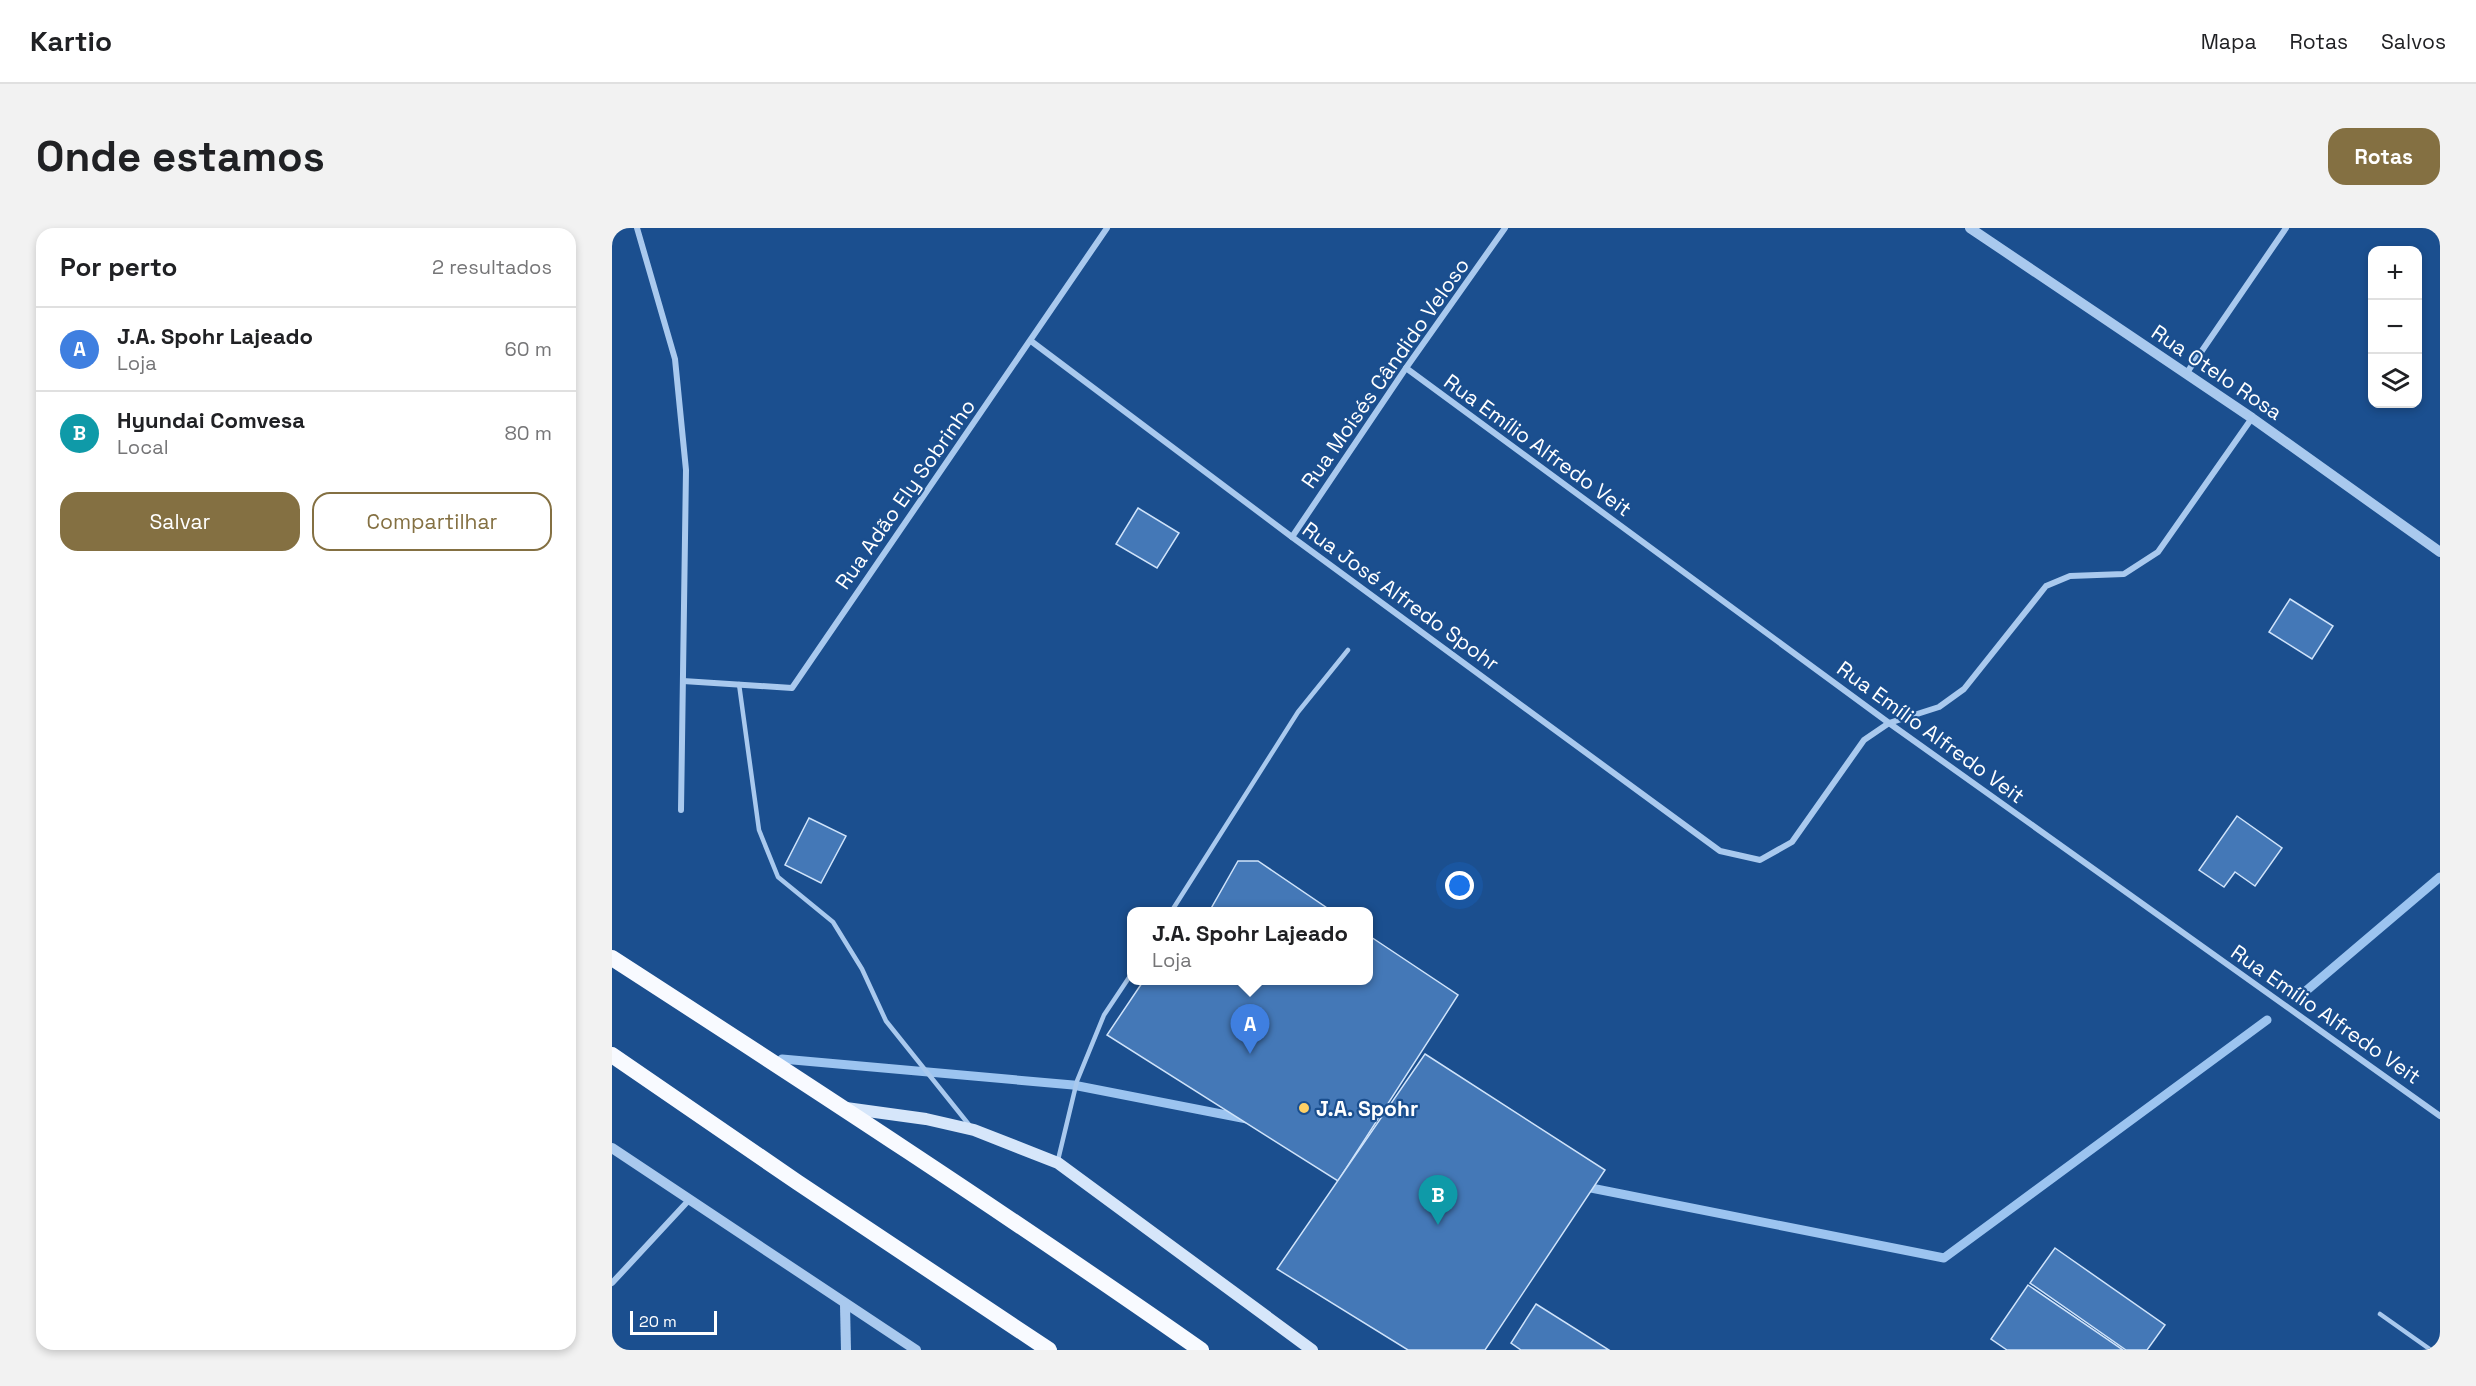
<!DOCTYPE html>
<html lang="pt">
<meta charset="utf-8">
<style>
:root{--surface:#fff;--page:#f2f2f2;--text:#202124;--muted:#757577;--line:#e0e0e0;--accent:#847042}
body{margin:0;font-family:"Space Grotesk",sans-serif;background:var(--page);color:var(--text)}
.controls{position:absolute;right:18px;top:18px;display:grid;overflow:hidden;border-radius:12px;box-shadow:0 3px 9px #0003}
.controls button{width:54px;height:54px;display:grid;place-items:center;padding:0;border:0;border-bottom:2px solid var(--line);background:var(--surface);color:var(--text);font:30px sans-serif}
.scale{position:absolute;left:18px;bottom:15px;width:87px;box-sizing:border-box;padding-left:6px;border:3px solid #fff;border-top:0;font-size:16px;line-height:21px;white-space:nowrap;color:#fff;-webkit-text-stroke:4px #1b4f8f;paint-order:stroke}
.you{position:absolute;left:848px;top:658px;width:21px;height:21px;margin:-15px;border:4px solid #fff;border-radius:50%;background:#1a73e8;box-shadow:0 0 0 9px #1a73e833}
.badge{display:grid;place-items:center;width:39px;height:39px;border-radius:50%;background:var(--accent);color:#fff;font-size:20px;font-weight:700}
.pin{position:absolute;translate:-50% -50px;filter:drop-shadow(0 2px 3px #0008)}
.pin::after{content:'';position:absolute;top:32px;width:21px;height:18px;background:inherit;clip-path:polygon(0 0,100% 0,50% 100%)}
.popup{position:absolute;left:515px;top:679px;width:246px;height:78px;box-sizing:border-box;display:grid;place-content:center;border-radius:12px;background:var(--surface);filter:drop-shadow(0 2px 4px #0005);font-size:20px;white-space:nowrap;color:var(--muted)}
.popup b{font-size:22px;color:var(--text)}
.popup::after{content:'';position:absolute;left:50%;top:100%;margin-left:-12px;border:12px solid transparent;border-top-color:var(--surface)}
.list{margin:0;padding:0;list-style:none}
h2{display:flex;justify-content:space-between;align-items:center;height:78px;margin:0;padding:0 24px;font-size:26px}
h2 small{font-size:20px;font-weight:400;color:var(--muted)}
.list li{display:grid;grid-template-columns:39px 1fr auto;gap:18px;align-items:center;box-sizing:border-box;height:84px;padding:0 24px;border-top:2px solid var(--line)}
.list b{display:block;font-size:22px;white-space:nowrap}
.list p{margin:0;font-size:20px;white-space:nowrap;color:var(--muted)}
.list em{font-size:20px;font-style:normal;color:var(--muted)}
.actions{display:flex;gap:12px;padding:18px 24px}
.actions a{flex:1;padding:14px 0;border:2px solid var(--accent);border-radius:18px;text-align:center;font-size:21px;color:var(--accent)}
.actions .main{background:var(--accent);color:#fff}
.icon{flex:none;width:33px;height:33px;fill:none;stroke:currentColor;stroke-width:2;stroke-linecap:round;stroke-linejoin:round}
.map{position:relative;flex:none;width:1828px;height:1122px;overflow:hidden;border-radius:18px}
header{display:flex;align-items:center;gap:36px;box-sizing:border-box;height:84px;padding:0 30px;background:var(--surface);border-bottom:2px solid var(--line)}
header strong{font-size:28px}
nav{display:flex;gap:33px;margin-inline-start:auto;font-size:21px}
.intro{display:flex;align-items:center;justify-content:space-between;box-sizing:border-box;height:144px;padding:0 36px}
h1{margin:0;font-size:42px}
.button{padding:15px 27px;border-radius:18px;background:var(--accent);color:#fff;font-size:21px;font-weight:700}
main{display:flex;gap:36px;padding:0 36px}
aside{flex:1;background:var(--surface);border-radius:18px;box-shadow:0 3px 9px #0003}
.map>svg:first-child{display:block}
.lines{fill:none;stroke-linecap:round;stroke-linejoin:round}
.stream{stroke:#9cc4f0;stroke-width:9}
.building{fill:#4478b7;stroke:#cfe3fa;stroke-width:1.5}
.service{stroke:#a9c9ee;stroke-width:4.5}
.minor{stroke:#a9c9ee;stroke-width:6}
.tertiary{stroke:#a9c9ee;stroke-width:10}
.secondary{stroke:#d6e6fa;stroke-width:12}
.trunk{stroke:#f8faff;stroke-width:16}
.poi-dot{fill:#ffd166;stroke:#1b4f8f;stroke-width:2}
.labels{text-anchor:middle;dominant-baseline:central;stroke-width:4.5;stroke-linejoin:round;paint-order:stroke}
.street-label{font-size:21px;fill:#fff;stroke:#1b4f8f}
.poi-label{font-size:21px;font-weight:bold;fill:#fff;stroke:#1b4f8f;text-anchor:start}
</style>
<header>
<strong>Kartio</strong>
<nav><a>Mapa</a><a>Rotas</a><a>Salvos</a></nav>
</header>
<div class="intro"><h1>Onde estamos</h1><a class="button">Rotas</a></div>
<main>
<aside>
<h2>Por perto<small>2 resultados</small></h2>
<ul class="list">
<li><span class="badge" style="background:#3f7fe0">A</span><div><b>J.A. Spohr Lajeado</b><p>Loja</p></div><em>60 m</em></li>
<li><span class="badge" style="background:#0f9aa8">B</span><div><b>Hyundai Comvesa</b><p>Local</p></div><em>80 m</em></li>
</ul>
<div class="actions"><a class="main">Salvar</a><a>Compartilhar</a></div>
</aside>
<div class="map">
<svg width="1828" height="1122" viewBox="0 0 1828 1122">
<rect width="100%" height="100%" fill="#1b4f8f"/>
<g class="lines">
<!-- stream -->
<g class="stream">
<path d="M 1695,762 L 1828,649"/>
<path d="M 170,831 L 461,857 L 635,891"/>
<path d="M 969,958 L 1332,1030 L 1655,792"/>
</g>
</g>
<!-- building -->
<g class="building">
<path d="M 526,280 L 567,305 L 545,340 L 504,316 Z"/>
<path d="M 1678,371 L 1721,398 L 1700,431 L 1657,404 Z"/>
<path d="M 1625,588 L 1670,620 L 1643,658 L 1623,644 L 1612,659 L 1587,642 Z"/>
<path d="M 197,590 L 234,608 L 209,655 L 173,637 Z"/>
<path d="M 626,633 L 646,633 L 721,684 L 597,684 Z"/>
<path d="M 756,707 L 846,767 L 726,953 L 495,807 L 532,752 L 756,752 Z"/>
<path d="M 813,826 L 993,942 L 873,1122 L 796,1122 L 665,1041 Z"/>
<path d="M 1443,1020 L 1553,1097 L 1535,1122 L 1514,1122 L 1418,1055 Z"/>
<path d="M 1416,1057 L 1511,1122 L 1395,1122 L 1379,1111 Z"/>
<path d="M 924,1076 L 997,1122 L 909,1122 L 899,1115 Z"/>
</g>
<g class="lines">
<!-- service -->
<g class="service">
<path d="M 127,456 L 147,602 L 166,649 L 221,694 L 250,741 L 274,793 L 358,898"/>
<path d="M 559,684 L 686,484 L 736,422"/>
<path d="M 446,932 L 465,853 L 492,787 L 520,745"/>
<path d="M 1768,1086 L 1819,1122"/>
</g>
<!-- minor -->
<g class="minor">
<path d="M 25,0 L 63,131 L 74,242 L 69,582"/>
<path d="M 419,113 L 680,309 L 1108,623 L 1148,632 L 1180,614 L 1252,512 L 1277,495 L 1327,479 L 1352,461 L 1434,358 L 1458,348 L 1512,346 L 1546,324 L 1640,190"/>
<path d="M 794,140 L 1277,495 L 1828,888"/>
<path d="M 1574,146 L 1674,0"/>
<path d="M 680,309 L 794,140 L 893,0"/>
<path d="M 71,453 L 180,460 L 495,0"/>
<path d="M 0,1055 L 77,972"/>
</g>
<!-- tertiary -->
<g class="tertiary">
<path d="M 1358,0 L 1640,190 L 1828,324"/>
<path d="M 0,920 L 304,1122"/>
<path d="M 233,1077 L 234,1122"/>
</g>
<!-- secondary -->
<path class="secondary" d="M 234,880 L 314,891 L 362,902 L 446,935 L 700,1122"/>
<!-- trunk -->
<g class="trunk">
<path d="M 0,730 C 198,858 396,987 589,1122"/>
<path d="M 0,827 L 185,954 L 437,1122"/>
</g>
</g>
<!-- markers -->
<circle class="poi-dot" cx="692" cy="880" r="6"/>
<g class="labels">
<!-- street labels -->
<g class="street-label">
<text transform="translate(1605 144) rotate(34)">Rua Otelo Rosa</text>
<text transform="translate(773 145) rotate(-55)">Rua Moisés Cândido Veloso</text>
<text transform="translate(926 217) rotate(36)">Rua Emílio Alfredo Veit</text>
<text transform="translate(293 266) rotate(-55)">Rua Adão Ely Sobrinho</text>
<text transform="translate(789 368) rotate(36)">Rua José Alfredo Spohr</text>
<text transform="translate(1319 504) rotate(36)">Rua Emílio Alfredo Veit</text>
<text transform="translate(1714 786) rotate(35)">Rua Emílio Alfredo Veit</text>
</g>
<!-- poi labels -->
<g class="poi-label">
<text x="704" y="880">J.A. Spohr</text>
</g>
</g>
</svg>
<div class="controls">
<button>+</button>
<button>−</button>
<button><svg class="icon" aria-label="layers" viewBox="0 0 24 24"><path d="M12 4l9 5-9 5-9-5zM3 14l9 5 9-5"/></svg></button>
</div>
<div class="scale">20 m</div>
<div class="you"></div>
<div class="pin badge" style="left:638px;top:826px;background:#3f7fe0">A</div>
<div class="popup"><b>J.A. Spohr Lajeado</b>Loja</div>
<div class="pin badge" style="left:826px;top:997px;background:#0f9aa8">B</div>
</div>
</main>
